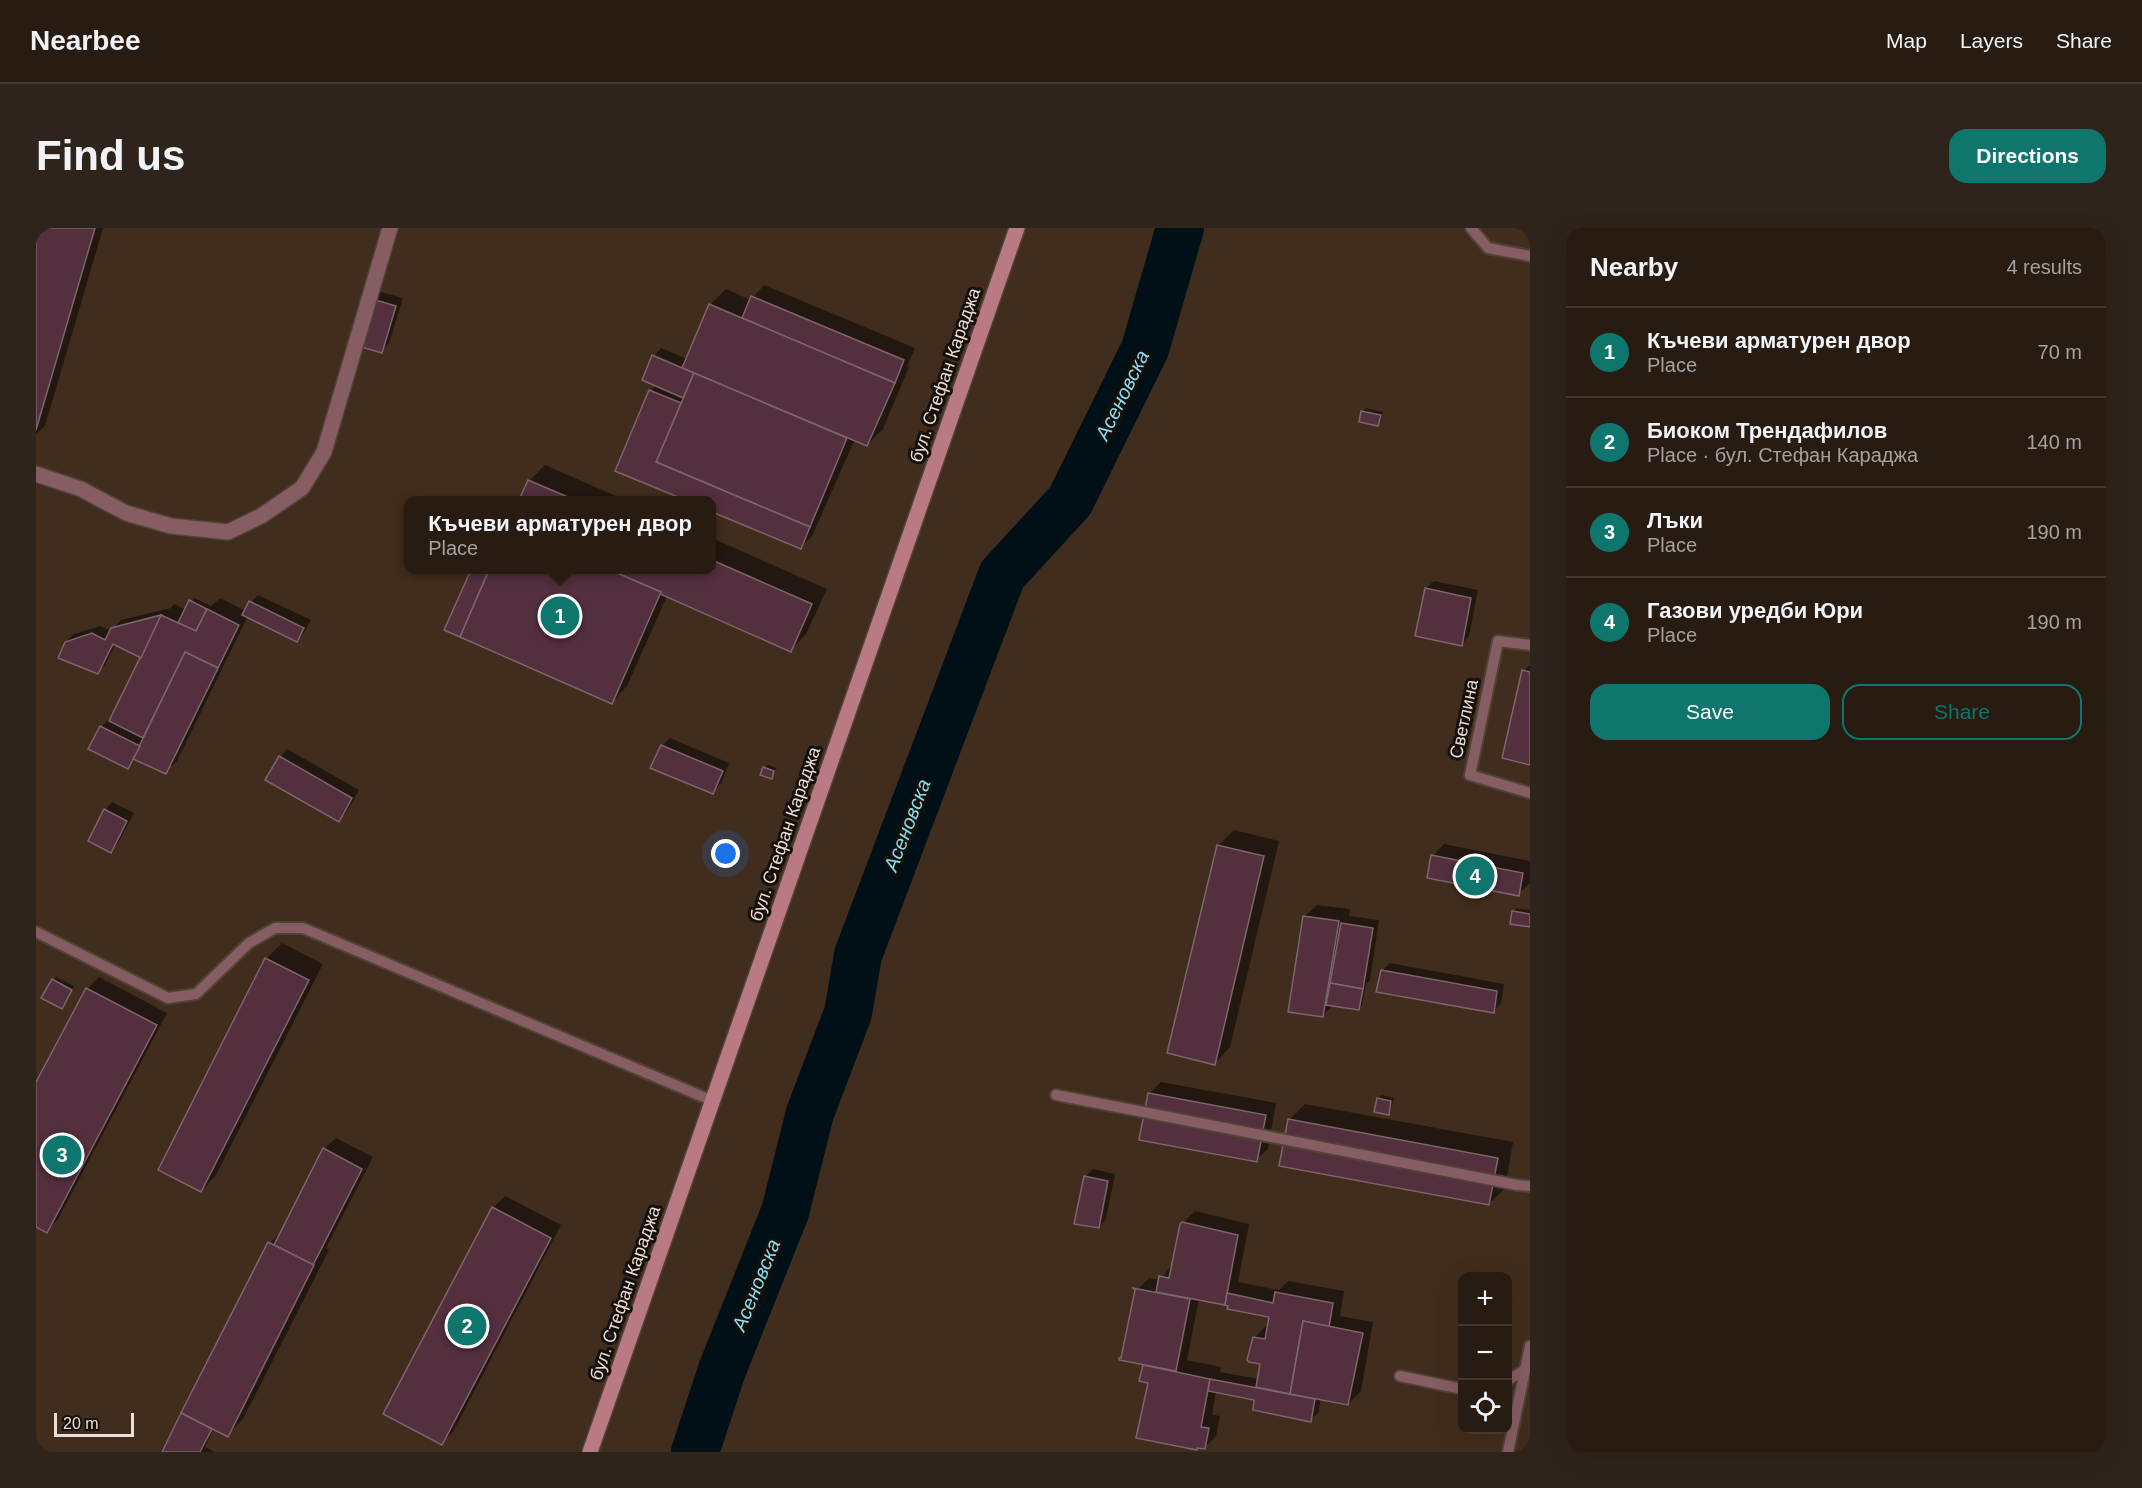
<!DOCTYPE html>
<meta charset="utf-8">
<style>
:root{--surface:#271b12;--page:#2f241b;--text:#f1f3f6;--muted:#a4a19f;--line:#433932;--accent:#0f766e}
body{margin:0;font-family:Arial,sans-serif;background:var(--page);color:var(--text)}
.controls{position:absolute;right:18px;bottom:18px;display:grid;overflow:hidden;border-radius:12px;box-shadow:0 6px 24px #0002}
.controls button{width:54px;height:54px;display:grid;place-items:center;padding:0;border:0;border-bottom:2px solid var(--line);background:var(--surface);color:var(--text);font:30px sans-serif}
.scale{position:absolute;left:18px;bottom:15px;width:80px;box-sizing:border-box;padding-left:6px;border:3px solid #eadfd8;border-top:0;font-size:16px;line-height:21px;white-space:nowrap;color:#eadfd8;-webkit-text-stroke:4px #160f0a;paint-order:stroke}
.you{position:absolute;left:690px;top:626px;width:21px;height:21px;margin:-15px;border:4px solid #fff;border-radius:50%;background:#1a73e8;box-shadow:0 0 0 9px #1a73e833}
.badge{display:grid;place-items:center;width:39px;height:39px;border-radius:50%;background:var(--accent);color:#fff;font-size:20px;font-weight:700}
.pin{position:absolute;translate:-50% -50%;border:3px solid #fff;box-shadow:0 2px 6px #0006}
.popup{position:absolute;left:368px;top:268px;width:312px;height:78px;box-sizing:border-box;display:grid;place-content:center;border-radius:12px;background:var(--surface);filter:drop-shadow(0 2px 4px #0005);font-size:20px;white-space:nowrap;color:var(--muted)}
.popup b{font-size:22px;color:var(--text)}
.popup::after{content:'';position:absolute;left:50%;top:100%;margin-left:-12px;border:12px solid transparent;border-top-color:var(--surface)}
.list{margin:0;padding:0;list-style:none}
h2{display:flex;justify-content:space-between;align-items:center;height:78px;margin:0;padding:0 24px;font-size:26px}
h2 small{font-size:20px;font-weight:400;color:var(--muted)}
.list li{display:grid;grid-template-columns:39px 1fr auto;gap:18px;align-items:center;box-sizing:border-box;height:90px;padding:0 24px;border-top:2px solid var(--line)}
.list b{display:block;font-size:22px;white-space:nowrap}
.list p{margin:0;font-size:20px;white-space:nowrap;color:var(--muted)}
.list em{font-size:20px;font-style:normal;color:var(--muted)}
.actions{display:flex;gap:12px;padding:18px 24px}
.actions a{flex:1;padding:14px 0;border:2px solid var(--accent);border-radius:18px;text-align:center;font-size:21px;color:var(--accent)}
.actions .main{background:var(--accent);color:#fff}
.icon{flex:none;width:33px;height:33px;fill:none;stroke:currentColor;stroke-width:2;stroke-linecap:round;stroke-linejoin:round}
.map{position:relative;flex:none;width:1494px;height:1224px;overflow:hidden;border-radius:18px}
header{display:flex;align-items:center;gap:36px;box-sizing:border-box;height:84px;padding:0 30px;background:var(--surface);border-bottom:2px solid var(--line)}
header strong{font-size:28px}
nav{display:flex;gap:33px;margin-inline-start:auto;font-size:21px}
.intro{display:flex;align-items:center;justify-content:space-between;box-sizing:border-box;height:144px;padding:0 36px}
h1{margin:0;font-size:42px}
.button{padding:15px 27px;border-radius:18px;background:var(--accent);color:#fff;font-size:21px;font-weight:700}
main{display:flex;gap:36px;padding:0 36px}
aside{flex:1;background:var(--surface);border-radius:18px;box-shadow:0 6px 24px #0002}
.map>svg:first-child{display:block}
.built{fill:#412d1d;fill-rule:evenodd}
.shadow{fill:#0007;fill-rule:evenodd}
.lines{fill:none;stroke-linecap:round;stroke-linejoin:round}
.river{stroke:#001016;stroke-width:48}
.building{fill:#542f3e;stroke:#7c656d;stroke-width:1.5}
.service-casing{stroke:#514237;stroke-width:14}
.minor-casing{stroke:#514237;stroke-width:18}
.secondary-casing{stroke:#514237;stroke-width:18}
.service{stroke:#855d62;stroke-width:10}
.minor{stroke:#855d62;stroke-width:15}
.secondary{stroke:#b97a83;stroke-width:15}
.labels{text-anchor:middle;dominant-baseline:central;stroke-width:6;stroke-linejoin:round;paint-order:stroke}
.street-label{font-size:18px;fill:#eadfd8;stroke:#160f0a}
.water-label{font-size:20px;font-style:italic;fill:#89ddf3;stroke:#160f0a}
</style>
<header>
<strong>Nearbee</strong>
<nav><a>Map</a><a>Layers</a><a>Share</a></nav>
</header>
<div class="intro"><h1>Find us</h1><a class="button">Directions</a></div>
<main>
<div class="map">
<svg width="1494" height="1224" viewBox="0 0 1494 1224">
<rect width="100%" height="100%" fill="#342418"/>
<!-- built -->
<path class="built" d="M 0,0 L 1494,0 L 1494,1224 L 0,1224 ZM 372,272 L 676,272 L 676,342 L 372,342 ZM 1426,1048 L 1472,1048 L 1472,1202 L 1426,1202 Z"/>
<!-- shadow -->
<g class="shadow">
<path d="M 0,0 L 67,0 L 9,198 L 0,206 Z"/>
<path d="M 728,57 L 879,120 L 871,138 L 873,139 L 847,201 L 831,217 L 819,211 L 776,308 L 764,320 L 676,282 L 676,272 L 653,272 L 581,242 L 615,163 L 620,157 L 618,128 L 625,120 L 651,131 L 674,77 L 690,61 L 715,72 Z"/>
<path d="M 345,64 L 367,70 L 353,115 L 346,123 L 338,72 Z"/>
<path d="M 1330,180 L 1347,184 L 1345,192 L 1342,196 L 1326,184 Z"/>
<path d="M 509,237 L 589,272 L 485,272 L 493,253 Z"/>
<path d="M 676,310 L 791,361 L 770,406 L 755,422 L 631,368 L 591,458 L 576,474 L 410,402 L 437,342 L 676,342 Z"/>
<path d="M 1398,353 L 1442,362 L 1433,408 L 1426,416 L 1390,360 Z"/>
<path d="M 222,367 L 275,392 L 268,405 L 261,412 L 212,388 L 141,533 L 129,544 L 100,530 L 91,539 L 65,499 L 73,491 L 75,492 L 106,429 L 79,416 L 69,437 L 61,444 L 30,414 L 38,406 L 64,398 L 75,403 L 85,392 L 135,380 L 138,376 L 150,382 L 158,370 L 175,378 L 184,370 L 210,383 L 215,374 Z"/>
<path d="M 1494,437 L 1494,535 L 1488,443 Z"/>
<path d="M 634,510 L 693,535 L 685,556 L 677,564 L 626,518 Z"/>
<path d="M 251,521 L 323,562 L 310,585 L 303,592 L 244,529 Z"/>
<path d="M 732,537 L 741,540 L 735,549 L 728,540 Z"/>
<path d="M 76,574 L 98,585 L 82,615 L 75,623 L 69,582 Z"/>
<path d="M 1198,602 L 1243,613 L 1194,819 L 1179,835 L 1182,618 Z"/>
<path d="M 1408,616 L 1494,633 L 1494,655 L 1482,666 L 1397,628 Z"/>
<path d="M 1281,677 L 1314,681 L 1313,688 L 1343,692 L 1334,752 L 1330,756 L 1326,777 L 1323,781 L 1297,777 L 1287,787 L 1269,688 Z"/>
<path d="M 1481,680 L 1494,682 L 1494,697 L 1478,683 Z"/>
<path d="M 246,715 L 287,736 L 180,947 L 165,963 L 230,731 Z"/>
<path d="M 1354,735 L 1468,756 L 1465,776 L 1457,783 L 1346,743 Z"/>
<path d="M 20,749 L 38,758 L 25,779 L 17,752 Z"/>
<path d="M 63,749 L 131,785 L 22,991 L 10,1003 L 0,998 L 0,857 L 51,761 Z"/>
<path d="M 1125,854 L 1240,875 L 1232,921 L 1220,932 L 1113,866 Z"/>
<path d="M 1346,867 L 1358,870 L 1355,882 L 1352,885 L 1342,871 Z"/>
<path d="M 1269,876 L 1477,914 L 1469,960 L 1453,976 L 1253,892 Z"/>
<path d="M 300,910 L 337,929 L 290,1020 L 293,1022 L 207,1191 L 191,1207 L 178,1200 L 169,1219 L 179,1224 L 127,1224 L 234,1015 L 248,1001 L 288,921 Z"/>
<path d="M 1057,941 L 1079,946 L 1070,991 L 1063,999 L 1049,949 Z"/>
<path d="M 469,968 L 525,997 L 417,1204 L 405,1215 L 457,980 Z"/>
<path d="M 1159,983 L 1213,996 L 1202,1054 L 1243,1062 L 1252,1053 L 1308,1063 L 1304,1088 L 1337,1094 L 1325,1163 L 1313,1175 L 1285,1170 L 1282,1185 L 1274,1192 L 1220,1171 L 1180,1163 L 1176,1187 L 1184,1188 L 1180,1208 L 1168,1220 L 1114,1154 L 1105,1152 L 1108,1136 L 1101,1062 L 1113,1050 L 1124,1052 L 1136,1037 L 1145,997 ZM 1163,1071 L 1193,1077 L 1235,1088 L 1233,1098 L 1230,1098 L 1218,1110 L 1226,1135 L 1223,1151 L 1184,1144 L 1185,1139 L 1151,1132 Z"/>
</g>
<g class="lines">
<!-- river -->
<path class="river" d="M 659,1224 L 686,1142 L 749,984 L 774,885 L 812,785 L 822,727 L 966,347 L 1034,273 L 1109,121 L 1144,0"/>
</g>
<!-- building -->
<g class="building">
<path d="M 0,0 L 59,0 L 0,202 Z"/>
<path d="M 715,68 L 868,132 L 859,155 L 706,90 Z"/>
<path d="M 336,71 L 360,78 L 346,125 L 322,118 Z"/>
<path d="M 673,76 L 859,155 L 831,218 L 646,140 Z"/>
<path d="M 616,127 L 658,145 L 647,170 L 606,152 Z"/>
<path d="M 658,145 L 811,210 L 774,299 L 620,234 Z"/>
<path d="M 613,162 L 645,175 L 620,234 L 774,299 L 765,321 L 676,284 L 676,272 L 649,272 L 579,243 Z"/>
<path d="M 1325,183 L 1345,187 L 1342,198 L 1323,194 Z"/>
<path d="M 492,252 L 539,272 L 483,272 Z"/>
<path d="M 676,332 L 776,376 L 755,424 L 624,366 L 625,364 L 574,342 L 676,342 Z"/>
<path d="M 435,342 L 453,342 L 424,409 L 408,402 Z"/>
<path d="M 453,342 L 574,342 L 625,364 L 576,476 L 424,409 Z"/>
<path d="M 1389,360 L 1435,370 L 1426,418 L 1379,408 Z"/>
<path d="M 153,372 L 171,381 L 160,403 L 142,395 Z"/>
<path d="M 213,373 L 268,400 L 261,414 L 206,387 Z"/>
<path d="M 171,381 L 203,397 L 182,440 L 149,424 L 107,510 L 73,493 L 125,387 L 160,403 Z"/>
<path d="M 125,387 L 105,430 L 77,416 L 62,446 L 22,430 L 29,414 L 56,405 L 69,412 L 75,400 Z"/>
<path d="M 149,424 L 182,440 L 130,546 L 97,531 Z"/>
<path d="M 1486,442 L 1494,444 L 1494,537 L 1466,530 Z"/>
<path d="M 64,498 L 104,518 L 92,541 L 52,521 Z"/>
<path d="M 625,517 L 687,543 L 677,566 L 614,540 Z"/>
<path d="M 243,528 L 316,570 L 303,594 L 229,552 Z"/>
<path d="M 727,539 L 738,543 L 736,551 L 724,547 Z"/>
<path d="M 68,581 L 91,593 L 75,625 L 52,613 Z"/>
<path d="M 1181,617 L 1228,628 L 1179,837 L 1131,825 Z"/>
<path d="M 1395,627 L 1487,645 L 1483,668 L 1391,650 Z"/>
<path d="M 1476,683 L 1494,686 L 1494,699 L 1474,696 Z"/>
<path d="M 1267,688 L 1303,693 L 1287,789 L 1252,784 Z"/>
<path d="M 1305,695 L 1337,700 L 1327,761 L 1294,755 Z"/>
<path d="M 229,730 L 273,752 L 165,964 L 122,942 Z"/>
<path d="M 1345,742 L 1461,763 L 1458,785 L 1340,764 Z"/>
<path d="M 16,751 L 36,762 L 26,781 L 5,770 Z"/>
<path d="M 1294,755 L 1327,761 L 1323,782 L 1290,777 Z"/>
<path d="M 50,760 L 121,797 L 11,1005 L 0,999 L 0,854 Z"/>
<path d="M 1112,865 L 1230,887 L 1221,934 L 1103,912 Z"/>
<path d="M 1341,870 L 1355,873 L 1353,887 L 1338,884 Z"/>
<path d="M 1252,891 L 1462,930 L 1453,977 L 1243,938 Z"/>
<path d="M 287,920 L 326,941 L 277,1037 L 238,1017 Z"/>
<path d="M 1048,948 L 1072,953 L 1063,1000 L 1038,996 Z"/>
<path d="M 456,979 L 515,1010 L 406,1217 L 347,1186 Z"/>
<path d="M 1146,994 L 1202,1007 L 1189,1077 L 1120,1064 L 1123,1048 L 1133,1050 L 1144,996 Z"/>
<path d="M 232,1014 L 278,1037 L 192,1209 L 145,1185 Z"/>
<path d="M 1097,1060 L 1154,1071 L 1140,1143 L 1083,1132 L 1083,1130 L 1085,1130 L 1099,1062 Z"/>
<path d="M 1239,1064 L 1297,1075 L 1293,1099 L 1267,1093 L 1254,1166 L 1220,1159 L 1224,1136 L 1213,1134 L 1211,1132 L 1217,1109 L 1229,1111 L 1233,1089 L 1191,1081 L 1192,1078 L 1189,1077 L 1191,1065 L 1237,1075 Z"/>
<path d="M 1267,1093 L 1327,1105 L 1312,1177 L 1254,1166 Z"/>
<path d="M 1107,1137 L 1174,1151 L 1165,1199 L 1173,1200 L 1169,1221 L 1161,1220 L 1161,1222 L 1100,1210 L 1112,1155 L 1103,1153 Z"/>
<path d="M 1174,1151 L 1279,1171 L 1275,1194 L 1217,1182 L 1218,1172 L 1172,1163 Z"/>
<path d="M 145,1185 L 176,1201 L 165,1222 L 164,1224 L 126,1224 Z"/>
</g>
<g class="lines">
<!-- service casing -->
<g class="service-casing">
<g id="service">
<path d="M 1435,0 L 1452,20 L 1494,28"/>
<path d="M 1494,417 L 1462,413 L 1434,547 L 1494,565"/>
<path d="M 0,704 L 132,770 L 160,766 L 213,715 L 239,700 L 267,700 L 677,873"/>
<path d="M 1020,867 L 1481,957 L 1494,958"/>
<path d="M 1364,1148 L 1426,1161"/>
<path d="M 1472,1152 L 1489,1142"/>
<path d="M 1472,1224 L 1494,1118"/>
</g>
</g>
<!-- minor casing -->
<g class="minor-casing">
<path id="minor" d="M 0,246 L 45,261 L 90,285 L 135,298 L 192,304 L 225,288 L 266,260 L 288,224 L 354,0"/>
</g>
<!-- secondary casing -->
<g class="secondary-casing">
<path id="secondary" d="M 554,1224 L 981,0"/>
</g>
<!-- service -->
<use href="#service" class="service"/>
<!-- minor -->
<use href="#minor" class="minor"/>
<!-- secondary -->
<use href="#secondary" class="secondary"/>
</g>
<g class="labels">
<!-- street labels -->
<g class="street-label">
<text transform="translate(909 147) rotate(-71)">бул. Стефан Караджа</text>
<text transform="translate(1428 491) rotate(-78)">Светлина</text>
<text transform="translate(749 606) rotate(-71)">бул. Стефан Караджа</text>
<text transform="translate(589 1065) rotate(-71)">бул. Стефан Караджа</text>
</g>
<!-- water labels -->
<g class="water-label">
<text transform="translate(1086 167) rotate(-64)">Асеновска</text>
<text transform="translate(871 597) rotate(-69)">Асеновска</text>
<text transform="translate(720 1057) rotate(-68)">Асеновска</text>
</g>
</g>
</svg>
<div class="controls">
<button>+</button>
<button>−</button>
<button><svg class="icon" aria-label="locate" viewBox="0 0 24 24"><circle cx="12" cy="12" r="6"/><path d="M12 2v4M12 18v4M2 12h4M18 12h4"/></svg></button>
</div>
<div class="scale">20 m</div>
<div class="you"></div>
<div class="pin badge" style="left:524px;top:388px">1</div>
<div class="popup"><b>Къчеви арматурен двор</b>Place</div>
<div class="pin badge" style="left:431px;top:1098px">2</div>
<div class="pin badge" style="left:26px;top:927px">3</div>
<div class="pin badge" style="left:1439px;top:648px">4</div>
</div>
<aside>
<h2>Nearby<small>4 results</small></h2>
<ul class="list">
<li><span class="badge">1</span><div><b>Къчеви арматурен двор</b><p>Place</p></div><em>70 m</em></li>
<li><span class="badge">2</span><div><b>Биоком Трендафилов</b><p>Place · бул. Стефан Караджа</p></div><em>140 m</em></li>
<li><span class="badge">3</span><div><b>Лъки</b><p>Place</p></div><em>190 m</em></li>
<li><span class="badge">4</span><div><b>Газови уредби Юри</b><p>Place</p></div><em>190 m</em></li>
</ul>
<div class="actions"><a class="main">Save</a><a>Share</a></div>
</aside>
</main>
